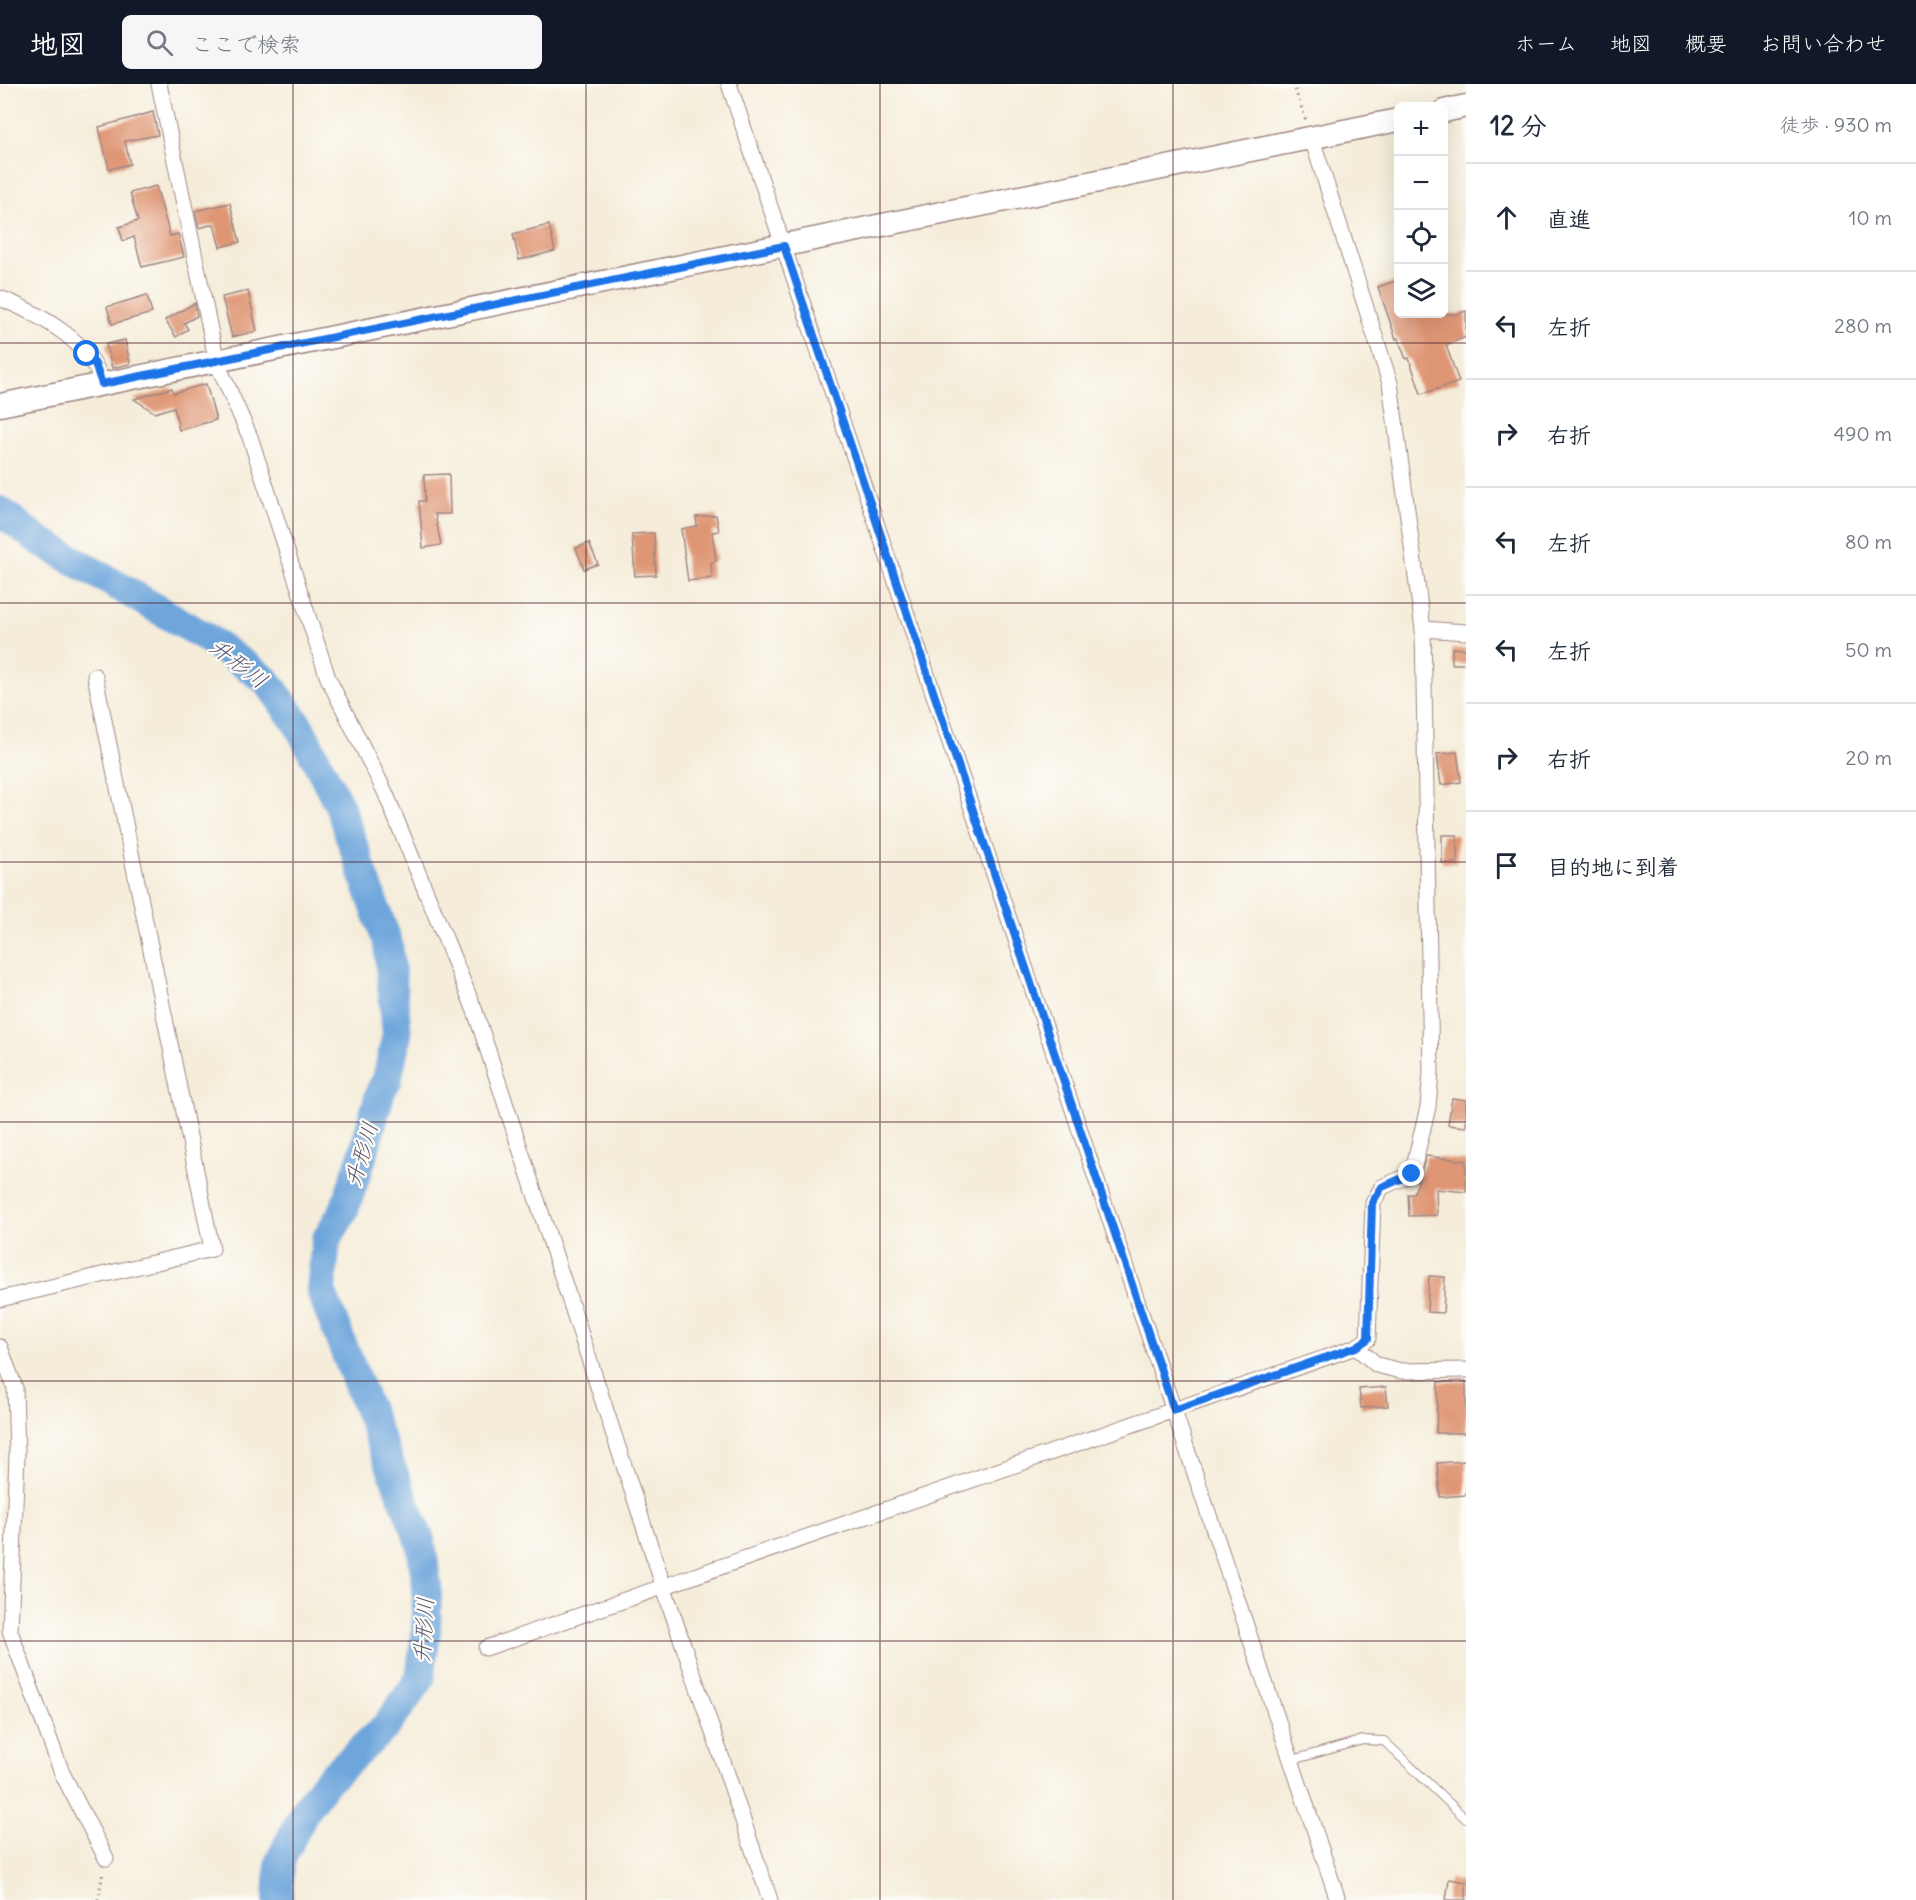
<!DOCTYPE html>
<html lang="ja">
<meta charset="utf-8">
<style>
:root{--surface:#fff;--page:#f6f6f7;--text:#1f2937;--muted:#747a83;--line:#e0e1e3;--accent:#111827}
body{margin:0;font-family:Delius,"Klee One",sans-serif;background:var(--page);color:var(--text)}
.controls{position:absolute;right:18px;top:18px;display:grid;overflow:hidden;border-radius:9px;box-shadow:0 6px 24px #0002}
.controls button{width:54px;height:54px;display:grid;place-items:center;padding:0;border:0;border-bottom:2px solid var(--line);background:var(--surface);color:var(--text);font:30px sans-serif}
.stop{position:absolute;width:18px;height:18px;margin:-14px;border:4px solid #1a73e8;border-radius:50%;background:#fff}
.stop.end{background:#1a73e8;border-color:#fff;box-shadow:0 2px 6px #0008}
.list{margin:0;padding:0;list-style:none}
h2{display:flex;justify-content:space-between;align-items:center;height:78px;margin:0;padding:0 24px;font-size:26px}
h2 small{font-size:20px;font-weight:400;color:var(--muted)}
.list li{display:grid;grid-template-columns:39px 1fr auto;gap:18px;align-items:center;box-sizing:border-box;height:108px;padding:0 24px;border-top:2px solid var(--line)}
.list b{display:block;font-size:22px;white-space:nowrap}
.list em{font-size:20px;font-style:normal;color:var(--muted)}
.icon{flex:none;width:33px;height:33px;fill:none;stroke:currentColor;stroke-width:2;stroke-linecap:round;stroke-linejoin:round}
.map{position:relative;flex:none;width:1466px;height:1816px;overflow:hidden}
header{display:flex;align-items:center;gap:36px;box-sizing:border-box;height:84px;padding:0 30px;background:var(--accent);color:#fff}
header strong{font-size:28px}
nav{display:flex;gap:33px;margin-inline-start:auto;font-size:21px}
.search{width:420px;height:54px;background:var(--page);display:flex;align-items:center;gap:15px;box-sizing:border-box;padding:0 21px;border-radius:9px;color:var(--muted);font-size:22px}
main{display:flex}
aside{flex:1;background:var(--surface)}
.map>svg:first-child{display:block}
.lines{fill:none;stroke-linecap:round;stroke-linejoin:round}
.river{stroke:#6ea6dc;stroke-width:30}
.building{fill:#df9675}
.lane-casing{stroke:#a08682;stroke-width:10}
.street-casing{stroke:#a08682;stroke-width:17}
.secondary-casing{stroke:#a08682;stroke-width:25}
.path{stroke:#a08682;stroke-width:3;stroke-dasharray:1.5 4.5;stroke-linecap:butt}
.lane{stroke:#fff;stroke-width:8}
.street{stroke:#fff;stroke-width:15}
.secondary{stroke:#fff;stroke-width:22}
.route{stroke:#1a73e8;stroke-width:8}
.grid{fill:none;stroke:#4a1f2b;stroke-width:1.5;stroke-opacity:0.55}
.labels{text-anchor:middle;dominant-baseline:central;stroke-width:4.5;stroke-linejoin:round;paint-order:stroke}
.water-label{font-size:22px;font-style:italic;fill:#585572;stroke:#fdfcf7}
</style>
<header>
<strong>地図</strong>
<div class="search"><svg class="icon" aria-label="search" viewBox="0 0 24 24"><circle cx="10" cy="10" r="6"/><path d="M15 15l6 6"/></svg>ここで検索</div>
<nav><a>ホーム</a><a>地図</a><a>概要</a><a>お問い合わせ</a></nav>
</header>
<main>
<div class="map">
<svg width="1466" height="1816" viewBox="0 0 1466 1816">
<rect width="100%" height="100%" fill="#fdfcf7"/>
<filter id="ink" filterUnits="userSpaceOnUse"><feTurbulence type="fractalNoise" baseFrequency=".0167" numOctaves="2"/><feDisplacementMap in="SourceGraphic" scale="12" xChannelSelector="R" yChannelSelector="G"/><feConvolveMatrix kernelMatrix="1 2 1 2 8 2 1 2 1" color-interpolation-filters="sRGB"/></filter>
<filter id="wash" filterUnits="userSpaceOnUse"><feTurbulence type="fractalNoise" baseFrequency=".008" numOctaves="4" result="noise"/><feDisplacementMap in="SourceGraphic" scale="24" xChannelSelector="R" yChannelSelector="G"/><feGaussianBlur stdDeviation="1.35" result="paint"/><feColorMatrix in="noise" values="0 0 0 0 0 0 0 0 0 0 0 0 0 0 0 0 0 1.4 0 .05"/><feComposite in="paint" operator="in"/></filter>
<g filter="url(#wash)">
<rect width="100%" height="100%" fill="#f5edda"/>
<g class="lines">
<!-- river -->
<path class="river" d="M 0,427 L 37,455 L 204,552 L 267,597 L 299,642 L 339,721 L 388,860 L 397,950 L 387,996 L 381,1006 L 364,1067 L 344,1126 L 326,1156 L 321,1207 L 421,1459 L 427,1503 L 426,1548 L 420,1595 L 386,1642 L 325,1699 L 306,1724 L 280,1777 L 278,1816"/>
</g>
<g id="blocks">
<!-- building -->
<g class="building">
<path d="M 153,28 L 158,51 L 125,57 L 130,80 L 109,85 L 99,43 Z"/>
<path d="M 156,102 L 170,152 L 178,150 L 184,173 L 142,183 L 134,153 L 123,157 L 119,143 L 138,137 L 130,109 Z"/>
<path d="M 230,119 L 240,158 L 220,163 L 214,140 L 199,144 L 195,127 Z"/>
<path d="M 549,141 L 555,167 L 519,176 L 513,150 Z"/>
<path d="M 1395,197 L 1398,207 L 1398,230 L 1458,230 L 1466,227 L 1466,253 L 1446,261 L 1459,298 L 1421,310 L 1409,274 L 1406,275 L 1398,254 L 1396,255 L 1378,203 Z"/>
<path d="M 248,207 L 257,247 L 232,253 L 222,213 Z"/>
<path d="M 147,211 L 152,229 L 112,240 L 107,223 Z"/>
<path d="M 195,219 L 197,232 L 184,239 L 188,245 L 176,253 L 165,236 Z"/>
<path d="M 125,256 L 130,280 L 112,284 L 106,260 Z"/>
<path d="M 206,300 L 216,336 L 179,346 L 174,323 L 155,329 L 134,315 L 172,304 L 173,309 Z"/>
<path d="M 449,390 L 450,430 L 435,430 L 441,461 L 423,464 L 419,417 L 425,417 L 424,391 Z"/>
<path d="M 716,431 L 719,447 L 712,448 L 716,477 L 711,479 L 712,494 L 688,497 L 681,445 L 697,442 L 696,433 Z"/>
<path d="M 654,449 L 656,491 L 635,492 L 632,450 Z"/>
<path d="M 589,459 L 598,480 L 584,485 L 576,464 Z"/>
<path d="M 1452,564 L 1466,565 L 1466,580 L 1452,580 Z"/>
<path d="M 1457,668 L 1461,698 L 1441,701 L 1437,670 Z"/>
<rect x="1442" y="751" width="15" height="28"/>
<path d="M 1452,1014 L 1466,1016 L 1466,1043 L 1448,1041 Z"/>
<path d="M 1426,1072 L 1466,1077 L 1466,1108 L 1436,1105 L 1437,1131 L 1409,1132 L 1408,1110 L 1414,1110 Z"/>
<path d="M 1429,1192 L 1445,1193 L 1443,1229 L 1427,1228 Z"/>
<path d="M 1466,1297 L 1466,1349 L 1436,1349 L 1438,1298 Z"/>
<path d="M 1386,1303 L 1388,1322 L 1361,1324 L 1359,1305 Z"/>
<path d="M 1466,1377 L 1466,1411 L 1440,1413 L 1437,1379 Z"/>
<path d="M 1449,1795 L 1466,1798 L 1466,1816 L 1446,1816 Z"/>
</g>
</g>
</g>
<g filter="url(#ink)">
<use href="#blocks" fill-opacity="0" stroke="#a08682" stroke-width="1.5"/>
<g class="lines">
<!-- lane casing -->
<g class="lane-casing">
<path id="lane" d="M 1292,1676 L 1363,1656 L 1384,1657 L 1466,1735"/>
</g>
<!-- street casing -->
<g class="street-casing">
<g id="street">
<path d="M 159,0 L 217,279 L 250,353 L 328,594 L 385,708 L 475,927 L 670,1522 L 770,1816"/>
<path d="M 729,0 L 1338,1816"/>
<path d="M 0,214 C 37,229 93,258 102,300"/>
<path d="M 1423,545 L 1466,548"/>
<path d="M 0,1215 L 212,1165 L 95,592"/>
<path d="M 0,1263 L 15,1304 L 17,1371 L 10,1547 L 62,1689 L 106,1774"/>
<path d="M 1356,1263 L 1377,1281 L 1401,1287 L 1466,1286"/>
<path d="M 486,1564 L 1356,1263 L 1368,1255 L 1373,1119 L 1382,1103 L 1412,1090 L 1428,1023 L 1431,988 L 1423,545 L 1390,299 L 1312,55"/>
</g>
</g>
<!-- secondary casing -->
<g class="secondary-casing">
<g id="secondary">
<path d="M 1444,27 L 1466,22"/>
<path d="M 0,321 L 1398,36"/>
</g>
</g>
<!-- path -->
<g class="path">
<path d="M 1293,0 L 1306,36"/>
<path d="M 98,1816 L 103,1788"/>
</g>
<!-- lane -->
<use href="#lane" class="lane"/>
<!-- street -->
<use href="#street" class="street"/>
<!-- secondary -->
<use href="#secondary" class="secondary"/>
</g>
</g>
<g class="lines" filter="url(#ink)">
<!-- route -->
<path class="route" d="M 87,270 L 95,280 L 102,300 L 784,162 L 1174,1326 L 1356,1263 L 1368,1255 L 1372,1119 L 1382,1103 L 1412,1090"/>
</g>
<!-- grid -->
<path class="grid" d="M 293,0 L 293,1816M 586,0 L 586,1816M 880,0 L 880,1816M 1173,0 L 1173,1816M 0,259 L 1466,259M 0,519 L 1466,519M 0,778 L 1466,778M 0,1038 L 1466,1038M 0,1297 L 1466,1297M 0,1557 L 1466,1557"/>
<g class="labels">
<!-- water labels -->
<g class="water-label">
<text transform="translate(239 579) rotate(38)">升形川</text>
<text transform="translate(361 1070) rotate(-73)">升形川</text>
<text transform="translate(423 1546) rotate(-86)">升形川</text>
</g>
</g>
</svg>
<div class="controls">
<button>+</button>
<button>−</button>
<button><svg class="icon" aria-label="locate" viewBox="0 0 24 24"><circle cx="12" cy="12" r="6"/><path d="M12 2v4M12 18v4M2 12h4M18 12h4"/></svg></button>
<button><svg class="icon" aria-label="layers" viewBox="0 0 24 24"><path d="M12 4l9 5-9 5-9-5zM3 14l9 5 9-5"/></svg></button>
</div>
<div class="stop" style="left:87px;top:270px"></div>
<div class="stop end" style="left:1412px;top:1090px"></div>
</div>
<aside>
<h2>12 分<small>徒歩 · 930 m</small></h2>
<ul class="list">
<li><svg class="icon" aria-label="ahead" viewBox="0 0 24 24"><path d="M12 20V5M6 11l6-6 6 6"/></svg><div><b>直進</b></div><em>10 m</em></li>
<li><svg class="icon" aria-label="left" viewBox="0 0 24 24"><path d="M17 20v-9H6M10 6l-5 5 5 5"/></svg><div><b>左折</b></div><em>280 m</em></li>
<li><svg class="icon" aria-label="right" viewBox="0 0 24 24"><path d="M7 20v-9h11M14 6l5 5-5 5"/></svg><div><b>右折</b></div><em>490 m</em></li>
<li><svg class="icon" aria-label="left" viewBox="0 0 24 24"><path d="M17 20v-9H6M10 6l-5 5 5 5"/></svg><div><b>左折</b></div><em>80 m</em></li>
<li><svg class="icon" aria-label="left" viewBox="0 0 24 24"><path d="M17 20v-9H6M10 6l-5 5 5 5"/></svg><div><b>左折</b></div><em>50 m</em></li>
<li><svg class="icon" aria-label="right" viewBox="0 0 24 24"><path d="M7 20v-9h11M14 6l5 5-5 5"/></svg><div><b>右折</b></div><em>20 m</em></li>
<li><svg class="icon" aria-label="arrive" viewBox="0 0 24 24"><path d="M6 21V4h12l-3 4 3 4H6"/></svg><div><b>目的地に到着</b></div></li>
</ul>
</aside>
</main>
